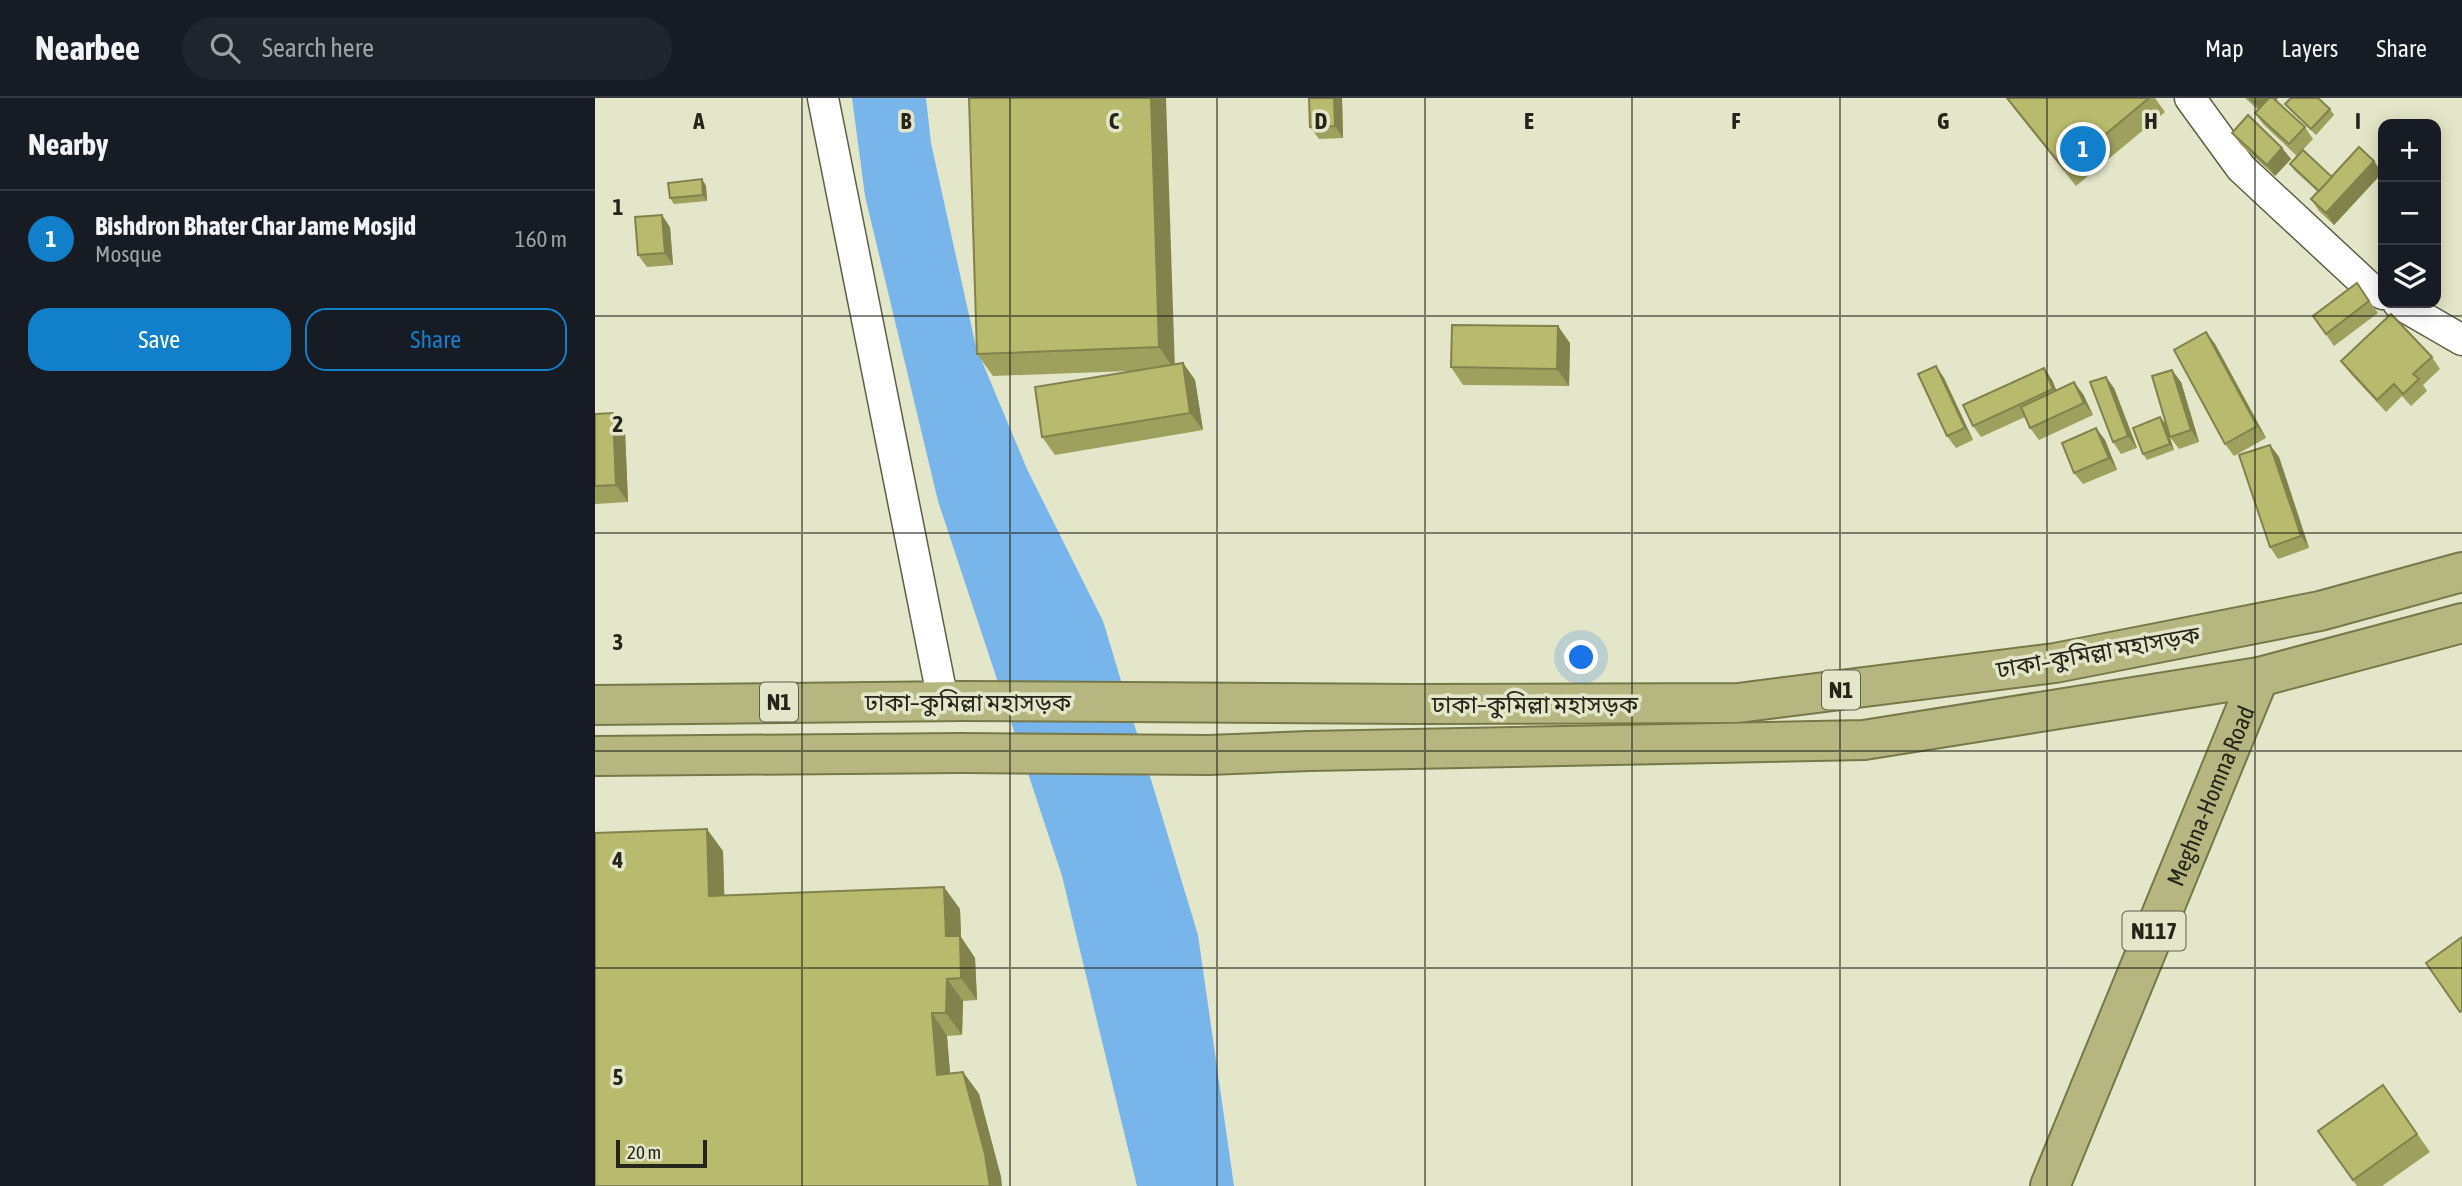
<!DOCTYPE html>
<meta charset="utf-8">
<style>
:root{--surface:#171b24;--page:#20242c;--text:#f1f3f6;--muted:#9ea1a6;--line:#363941;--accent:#117fc9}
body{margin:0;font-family:"Asap Condensed","Noto Sans Bengali",sans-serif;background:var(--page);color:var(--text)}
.controls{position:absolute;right:21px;top:21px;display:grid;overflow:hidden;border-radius:14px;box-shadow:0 4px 18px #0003}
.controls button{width:63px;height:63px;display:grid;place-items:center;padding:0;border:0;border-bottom:2px solid var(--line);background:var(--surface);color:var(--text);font:35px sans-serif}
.scale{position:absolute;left:21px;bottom:18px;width:91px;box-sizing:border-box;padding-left:7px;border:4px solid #25251a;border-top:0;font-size:19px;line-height:24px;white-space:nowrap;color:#25251a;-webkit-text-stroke:5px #e4e6c9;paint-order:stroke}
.you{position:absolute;left:987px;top:560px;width:24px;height:24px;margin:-18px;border:5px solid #fff;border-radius:50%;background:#1a73e8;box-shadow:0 0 0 10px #1a73e833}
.badge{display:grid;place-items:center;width:46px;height:46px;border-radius:50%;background:var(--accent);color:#fff;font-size:23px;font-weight:700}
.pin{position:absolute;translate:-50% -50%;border:4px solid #fff;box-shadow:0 2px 7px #0006}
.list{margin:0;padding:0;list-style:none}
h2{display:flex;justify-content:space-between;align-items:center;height:91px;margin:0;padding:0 28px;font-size:30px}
h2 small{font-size:23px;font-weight:400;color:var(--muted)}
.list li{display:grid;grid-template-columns:46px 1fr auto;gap:21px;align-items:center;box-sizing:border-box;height:98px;padding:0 28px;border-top:2px solid var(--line)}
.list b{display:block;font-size:26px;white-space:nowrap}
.list p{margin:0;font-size:23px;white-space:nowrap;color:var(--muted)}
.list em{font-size:23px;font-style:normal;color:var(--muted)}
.actions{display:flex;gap:14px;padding:21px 28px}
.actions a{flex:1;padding:16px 0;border:2px solid var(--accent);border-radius:21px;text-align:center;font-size:24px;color:var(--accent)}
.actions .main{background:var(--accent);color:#fff}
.icon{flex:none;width:38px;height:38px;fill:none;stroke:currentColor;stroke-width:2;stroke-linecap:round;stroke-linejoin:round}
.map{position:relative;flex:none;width:1867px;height:1088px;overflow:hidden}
header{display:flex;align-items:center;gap:42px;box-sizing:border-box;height:98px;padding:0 35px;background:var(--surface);border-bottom:2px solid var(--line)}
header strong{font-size:33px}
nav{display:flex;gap:38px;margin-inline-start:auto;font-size:24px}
.search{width:490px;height:63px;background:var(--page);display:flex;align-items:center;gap:18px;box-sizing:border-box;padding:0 24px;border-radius:38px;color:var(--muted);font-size:26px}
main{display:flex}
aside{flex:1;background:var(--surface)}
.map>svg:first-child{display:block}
.water{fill:#78b5ea}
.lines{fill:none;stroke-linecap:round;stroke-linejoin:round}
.minor-casing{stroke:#5e5f46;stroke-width:33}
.trunk-casing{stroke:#777848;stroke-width:42}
.minor{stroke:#fff;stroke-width:30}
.trunk{stroke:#b6b780;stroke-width:38}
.wall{fill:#9ea05e}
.shaded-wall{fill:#81824c}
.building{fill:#b8ba6d;stroke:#81824c;stroke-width:2}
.grid{fill:none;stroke:#25251a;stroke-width:2;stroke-opacity:0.55}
.labels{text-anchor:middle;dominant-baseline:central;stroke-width:7;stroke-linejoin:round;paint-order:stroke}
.shield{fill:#e4e6c9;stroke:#5e5f4e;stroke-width:2}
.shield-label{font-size:23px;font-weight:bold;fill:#25251a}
.street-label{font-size:24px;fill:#25251a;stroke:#e4e6c9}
.grid-label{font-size:23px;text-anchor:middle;font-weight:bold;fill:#25251a;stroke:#e4e6c9;stroke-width:7;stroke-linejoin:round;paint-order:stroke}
</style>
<header>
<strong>Nearbee</strong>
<div class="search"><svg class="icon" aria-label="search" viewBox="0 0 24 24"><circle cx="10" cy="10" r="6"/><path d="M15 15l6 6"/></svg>Search here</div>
<nav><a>Map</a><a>Layers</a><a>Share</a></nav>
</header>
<main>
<aside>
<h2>Nearby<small></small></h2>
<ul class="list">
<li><span class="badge">1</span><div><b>Bishdron Bhater Char Jame Mosjid</b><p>Mosque</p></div><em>160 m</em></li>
</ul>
<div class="actions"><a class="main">Save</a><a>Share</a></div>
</aside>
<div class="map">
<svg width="1867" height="1088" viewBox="0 0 1867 1088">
<rect width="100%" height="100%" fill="#e4e6c9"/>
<!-- water -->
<path class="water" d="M 257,0 L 331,0 L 336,45 L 381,249 L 432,371 L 508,523 L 603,837 L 639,1088 L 542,1088 L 467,778 L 343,403 L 270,98 Z"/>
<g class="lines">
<!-- minor casing -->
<g class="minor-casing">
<g id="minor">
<path d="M 228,0 L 348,603"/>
<path d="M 1595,0 L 1646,70 L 1774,189 L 1788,196"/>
<path d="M 1803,205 L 1867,242"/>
</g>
</g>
<!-- trunk casing -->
<g class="trunk-casing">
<g id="trunk">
<path d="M 0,607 L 367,603 L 818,606 L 1143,605 L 1460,565 L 1725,513 L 1867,474"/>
<path d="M 0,658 L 366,655 L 614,657 L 714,653 L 1269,642 L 1664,579 L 1867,525"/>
<path id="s1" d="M 1455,1088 L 1664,579"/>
</g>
</g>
<!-- minor -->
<use href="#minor" class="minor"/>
<!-- trunk -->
<use href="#trunk" class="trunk"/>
</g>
<!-- wall -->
<g class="wall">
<path d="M 374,0 L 580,266 L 588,265 L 600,282 L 608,332 L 460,357 L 447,339 L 534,273 L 398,278 L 382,256 Z"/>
<path d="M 714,0 L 747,0 L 748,40 L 724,41 L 715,29 Z"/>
<path d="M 1411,0 L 1560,0 L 1570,14 L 1481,88 L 1421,13 Z"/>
<path d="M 1650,0 L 1683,0 L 1681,2 L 1710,29 L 1718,41 L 1702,58 L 1669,27 L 1660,15 L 1663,12 Z"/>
<path d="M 1690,6 L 1735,11 L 1739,17 L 1721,37 L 1695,12 Z"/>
<path d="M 1637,35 L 1687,50 L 1696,61 L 1680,78 L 1646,47 Z"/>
<path d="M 1779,63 L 1787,75 L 1739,127 L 1724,113 L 1716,101 L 1723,94 L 1699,72 L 1695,66 L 1737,79 Z"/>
<path d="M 107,81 L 111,88 L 112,103 L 79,106 L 75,100 Z"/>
<path d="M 75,129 L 78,167 L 52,169 L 43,157 Z"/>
<path d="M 1762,185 L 1783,215 L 1739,248 L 1718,218 Z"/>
<path d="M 1611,234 L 1620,246 L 1671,340 L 1639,358 L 1630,346 Z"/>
<path d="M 975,245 L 974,288 L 868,287 L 856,269 Z"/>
<path d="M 1837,259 L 1845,271 L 1828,287 L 1832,293 L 1816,308 L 1807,298 L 1791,314 L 1755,275 L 1746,263 Z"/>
<path d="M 1341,268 L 1349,280 L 1378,342 L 1361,350 L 1352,338 Z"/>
<path d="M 1449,270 L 1457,282 L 1461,292 L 1488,296 L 1498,317 L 1444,342 L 1435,330 L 1430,319 L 1386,339 L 1378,328 Z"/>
<path d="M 1586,284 L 1604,344 L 1584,351 L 1575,339 Z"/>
<path d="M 1519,290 L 1542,350 L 1526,356 L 1518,344 Z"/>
<path d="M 18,315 L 30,333 L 33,404 L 0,406 L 0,316 Z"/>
<path d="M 1565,319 L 1570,325 L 1579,352 L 1552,362 L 1548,356 Z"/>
<path d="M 1501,330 L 1510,342 L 1522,372 L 1488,386 L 1479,375 Z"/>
<path d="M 1675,347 L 1684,359 L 1714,450 L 1683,461 L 1675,449 Z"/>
<path d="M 128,753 L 129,797 L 365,811 L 366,839 L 380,860 L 382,902 L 368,903 L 367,937 L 352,938 L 355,975 L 368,974 L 384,996 L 406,1079 L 0,1088 Z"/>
<path d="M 1788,987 L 1835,1054 L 1787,1088 L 1762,1088 L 1723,1033 Z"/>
</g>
<!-- shaded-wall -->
<g class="shaded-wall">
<path d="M 556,0 L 571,0 L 580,272 L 564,249 Z"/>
<path d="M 739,0 L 747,0 L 748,40 L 740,28 Z"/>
<path d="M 1663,0 L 1683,0 L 1668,16 L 1659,4 Z"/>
<path d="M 1687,50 L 1696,61 L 1680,78 L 1672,67 Z"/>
<path d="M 1779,63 L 1787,75 L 1739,127 L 1731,115 Z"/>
<path d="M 107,81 L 111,88 L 112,103 L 108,97 Z"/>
<path d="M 67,117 L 75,129 L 78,167 L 70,155 Z"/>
<path d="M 963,228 L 975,245 L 974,288 L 962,271 Z"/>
<path d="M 1611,234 L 1620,246 L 1671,340 L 1662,328 Z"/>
<path d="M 588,265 L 600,282 L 608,332 L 595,315 Z"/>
<path d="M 1341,268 L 1349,280 L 1378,342 L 1370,330 Z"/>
<path d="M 1449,270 L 1457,282 L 1466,303 L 1458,291 Z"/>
<path d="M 1577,272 L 1586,284 L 1604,344 L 1596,332 Z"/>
<path d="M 1511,279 L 1519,290 L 1542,350 L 1533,338 Z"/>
<path d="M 1479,284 L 1488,296 L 1498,317 L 1489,305 Z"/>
<path d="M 18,315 L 30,333 L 33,404 L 21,387 Z"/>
<path d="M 1565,319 L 1570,325 L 1579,352 L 1575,346 Z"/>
<path d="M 1501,330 L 1510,342 L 1522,372 L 1514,360 Z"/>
<path d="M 1675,347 L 1684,359 L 1714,450 L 1706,438 Z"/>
<path d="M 112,731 L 128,753 L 130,820 L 114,798 Z"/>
<path d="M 349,789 L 365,811 L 366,839 L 380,860 L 382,902 L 366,880 L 351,838 Z"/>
<path d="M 352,881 L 368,903 L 367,937 L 351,915 Z"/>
<path d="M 337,915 L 352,938 L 357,1000 L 342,977 Z"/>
<path d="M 368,974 L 384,996 L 406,1079 L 407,1088 L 395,1088 Z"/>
</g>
<!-- building -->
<g class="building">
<path d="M 374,0 L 556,0 L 564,249 L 382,256 Z"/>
<path d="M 714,0 L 739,0 L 740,28 L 715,29 Z"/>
<path d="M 1412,0 L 1554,0 L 1469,71 Z"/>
<path d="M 1655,0 L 1663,0 L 1659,4 Z"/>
<path d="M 1674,0 L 1678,0 L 1710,29 L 1694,46 L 1660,15 Z"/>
<path d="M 1696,0 L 1723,0 L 1735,11 L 1716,31 L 1690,6 Z"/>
<path d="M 1653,17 L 1687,50 L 1672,67 L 1637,35 Z"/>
<path d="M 1764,49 L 1779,63 L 1731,115 L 1716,101 Z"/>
<path d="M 1708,52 L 1737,79 L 1724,93 L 1695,66 Z"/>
<path d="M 107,81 L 108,97 L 75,100 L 73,85 Z"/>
<path d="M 67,117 L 70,155 L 43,157 L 40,119 Z"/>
<path d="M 1762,185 L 1774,203 L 1731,236 L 1718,218 Z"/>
<path d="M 1796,216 L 1837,259 L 1818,276 L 1824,281 L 1808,296 L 1799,286 L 1782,302 L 1746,263 Z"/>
<path d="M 857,227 L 963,228 L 962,271 L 856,269 Z"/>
<path d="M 1611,234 L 1662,328 L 1630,346 L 1579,252 Z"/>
<path d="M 588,265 L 595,315 L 447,339 L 440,289 Z"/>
<path d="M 1341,268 L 1370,330 L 1352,338 L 1323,276 Z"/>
<path d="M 1449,270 L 1458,291 L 1378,328 L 1368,307 Z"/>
<path d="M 1577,272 L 1596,332 L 1575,339 L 1557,278 Z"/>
<path d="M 1511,279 L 1533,338 L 1518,344 L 1495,284 Z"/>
<path d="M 1479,284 L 1489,305 L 1435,330 L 1426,309 Z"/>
<path d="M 18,315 L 21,387 L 0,388 L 0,316 Z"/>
<path d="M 1565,319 L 1575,346 L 1548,356 L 1538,330 Z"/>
<path d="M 1501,330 L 1514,360 L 1479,375 L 1467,345 Z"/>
<path d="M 1675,347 L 1706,438 L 1675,449 L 1644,357 Z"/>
<path d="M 112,731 L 114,798 L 349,789 L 351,838 L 365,838 L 366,880 L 352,881 L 351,915 L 337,915 L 342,977 L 368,974 L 390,1056 L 395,1088 L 0,1088 L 0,735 Z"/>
<path d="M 1867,839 L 1867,913 L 1865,914 L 1831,865 Z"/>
<path d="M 1788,987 L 1822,1036 L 1758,1082 L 1723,1033 Z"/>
</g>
<!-- grid -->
<path class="grid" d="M 207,0 L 207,1088M 415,0 L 415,1088M 622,0 L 622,1088M 830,0 L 830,1088M 1037,0 L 1037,1088M 1245,0 L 1245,1088M 1452,0 L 1452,1088M 1660,0 L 1660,1088M 0,218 L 1867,218M 0,435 L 1867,435M 0,653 L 1867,653M 0,870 L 1867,870"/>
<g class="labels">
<!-- shield labels -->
<g class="shield">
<rect x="1227" y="572.5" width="38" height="39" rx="5"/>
<rect x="165" y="584.5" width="38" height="39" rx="5"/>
<rect x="1527.5" y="813.5" width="63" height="39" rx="5"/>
</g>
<g class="shield-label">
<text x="1246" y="592">N1</text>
<text x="184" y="604">N1</text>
<text x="1559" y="833">N117</text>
</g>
<!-- street labels -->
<g class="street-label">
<text transform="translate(1503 554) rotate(-10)">ঢাকা–কুমিল্লা মহাসড়ক</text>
<text x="373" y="604">ঢাকা–কুমিল্লা মহাসড়ক</text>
<text x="940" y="606">ঢাকা–কুমিল্লা মহাসড়ক</text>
<text stroke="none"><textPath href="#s1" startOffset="422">Meghna-Homna Road</textPath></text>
</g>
</g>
<g class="grid-label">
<text x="104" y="31">A</text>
<text x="311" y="31">B</text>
<text x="519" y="31">C</text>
<text x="726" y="31">D</text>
<text x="934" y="31">E</text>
<text x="1141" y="31">F</text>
<text x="1348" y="31">G</text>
<text x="1556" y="31">H</text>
<text x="1763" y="31">I</text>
<text x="23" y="117">1</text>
<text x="23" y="334">2</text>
<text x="23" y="552">3</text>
<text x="23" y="770">4</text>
<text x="23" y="987">5</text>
</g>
</svg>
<div class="controls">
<button>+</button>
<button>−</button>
<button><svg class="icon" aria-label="layers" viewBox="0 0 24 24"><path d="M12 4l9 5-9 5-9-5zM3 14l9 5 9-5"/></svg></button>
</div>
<div class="scale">20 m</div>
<div class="you"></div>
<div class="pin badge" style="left:1488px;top:51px">1</div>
</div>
</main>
